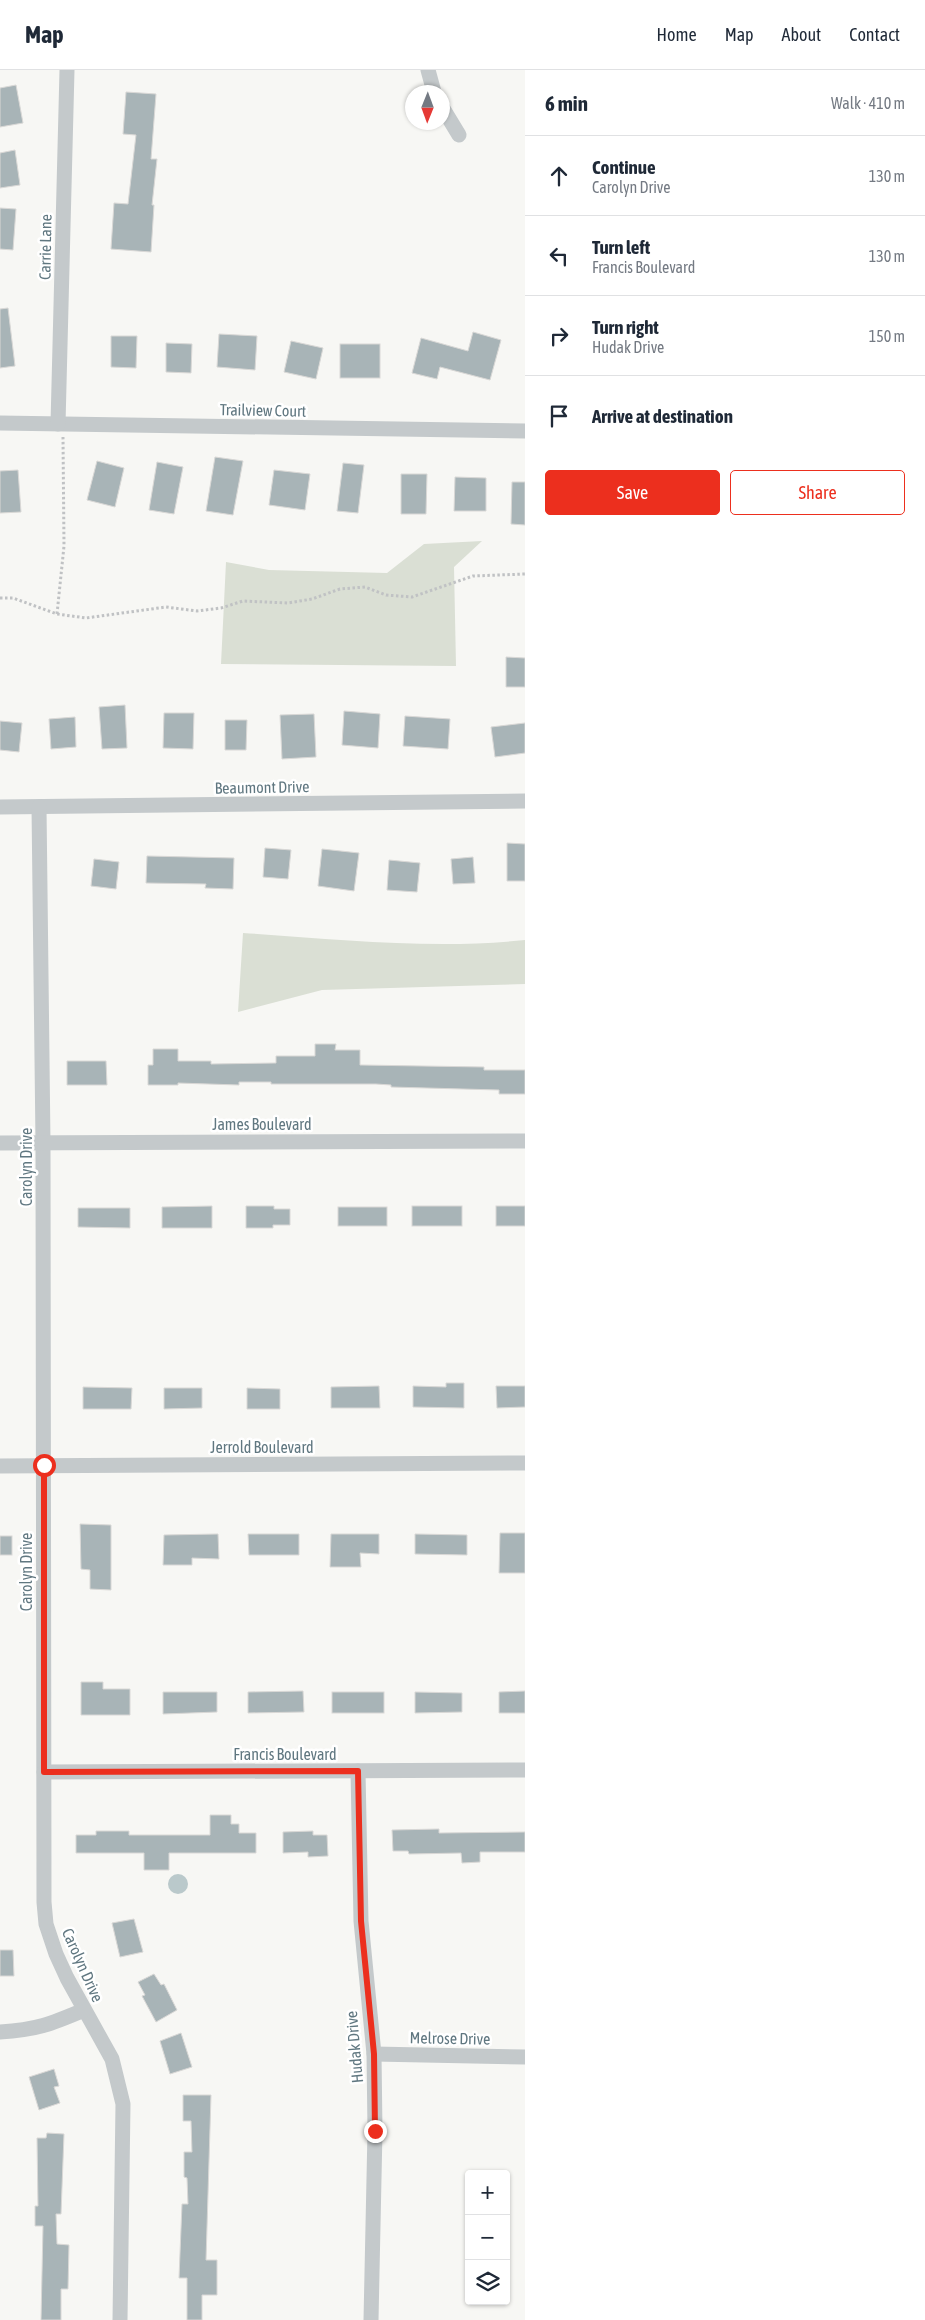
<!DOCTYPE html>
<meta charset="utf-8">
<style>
:root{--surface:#fff;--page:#f6f6f7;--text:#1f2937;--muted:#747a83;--line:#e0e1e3;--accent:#ec2f1e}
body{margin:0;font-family:"Asap Condensed",sans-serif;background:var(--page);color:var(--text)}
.controls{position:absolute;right:15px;bottom:15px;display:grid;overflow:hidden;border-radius:5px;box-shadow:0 1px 4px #0004}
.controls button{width:45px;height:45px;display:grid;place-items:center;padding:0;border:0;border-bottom:1px solid var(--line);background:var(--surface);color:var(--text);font:25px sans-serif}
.compass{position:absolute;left:405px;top:15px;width:45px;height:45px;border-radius:50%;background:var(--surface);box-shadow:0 1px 4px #0004;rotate:181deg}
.stop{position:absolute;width:15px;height:15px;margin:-11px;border:4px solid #ec2f1e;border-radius:50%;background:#fff}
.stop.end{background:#ec2f1e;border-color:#fff;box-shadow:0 1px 5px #0008}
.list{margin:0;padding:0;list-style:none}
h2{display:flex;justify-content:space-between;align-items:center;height:65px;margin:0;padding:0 20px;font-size:21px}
h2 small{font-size:16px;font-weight:400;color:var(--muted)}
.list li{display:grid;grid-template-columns:32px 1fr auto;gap:15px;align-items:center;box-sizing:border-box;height:80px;padding:0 20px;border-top:1px solid var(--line)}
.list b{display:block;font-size:19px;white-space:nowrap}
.list p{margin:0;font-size:16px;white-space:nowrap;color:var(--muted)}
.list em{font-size:16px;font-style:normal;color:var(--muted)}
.actions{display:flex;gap:10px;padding:15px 20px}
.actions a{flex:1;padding:11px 0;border:1px solid var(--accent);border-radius:5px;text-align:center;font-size:18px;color:var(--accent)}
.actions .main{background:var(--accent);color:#fff}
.icon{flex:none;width:28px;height:28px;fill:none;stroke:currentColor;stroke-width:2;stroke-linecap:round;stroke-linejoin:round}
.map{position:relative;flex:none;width:525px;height:2250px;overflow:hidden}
header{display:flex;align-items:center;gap:30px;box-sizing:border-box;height:70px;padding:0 25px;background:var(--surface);border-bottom:1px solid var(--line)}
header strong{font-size:24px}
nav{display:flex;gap:28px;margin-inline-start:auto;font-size:18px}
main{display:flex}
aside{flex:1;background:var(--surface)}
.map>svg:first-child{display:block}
.green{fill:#dadfd4}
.water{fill:#bac9cb}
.building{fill:#a8b4b7;stroke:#d9d8d6}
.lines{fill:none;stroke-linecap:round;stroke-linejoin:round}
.path{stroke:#c0c2c4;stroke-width:3;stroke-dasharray:2.5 2.5;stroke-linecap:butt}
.minor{stroke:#c4c9cb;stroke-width:15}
.route{stroke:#ec2f1e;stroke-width:6}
.labels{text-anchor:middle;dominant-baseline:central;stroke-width:5;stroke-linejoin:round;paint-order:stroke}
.street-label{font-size:16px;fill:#607780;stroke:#fff}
</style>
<header>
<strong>Map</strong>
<nav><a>Home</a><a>Map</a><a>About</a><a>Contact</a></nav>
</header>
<main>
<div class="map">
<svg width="525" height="2250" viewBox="0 0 525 2250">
<rect width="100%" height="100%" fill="#f7f7f4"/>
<!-- green -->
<g class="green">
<path d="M 482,471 L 454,497 L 456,596 L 221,594 L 226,492 L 269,500 L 387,503 L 424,474 Z"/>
<path d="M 243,863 C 337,869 432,880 525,870 L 525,914 L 322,920 L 238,942 Z"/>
</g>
<!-- water -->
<circle class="water" cx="178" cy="1814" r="10"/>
<!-- building -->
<g class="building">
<path d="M 16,15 L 23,53 L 0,57 L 0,18 Z"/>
<path d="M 126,22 L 156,24 L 151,89 L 157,89 L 152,135 L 154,135 L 151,182 L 111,179 L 114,133 L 128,134 L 136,65 L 123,64 Z"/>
<path d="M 15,80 L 20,115 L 0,118 L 0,83 Z"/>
<path d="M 0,138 L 16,139 L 13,180 L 0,179 Z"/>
<path d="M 8,238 L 15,296 L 0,298 L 0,239 Z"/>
<path d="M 473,262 L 501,270 L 490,310 L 440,297 L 437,309 L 412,303 L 421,268 L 468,281 Z"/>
<path d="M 219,264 L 257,266 L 255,300 L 217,297 Z"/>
<path d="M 111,266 L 137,266 L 136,298 L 111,297 Z"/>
<path d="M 291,271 L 323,278 L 316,309 L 284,302 Z"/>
<path d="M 166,273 L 192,274 L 191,303 L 166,302 Z"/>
<rect x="340" y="274" width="40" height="34"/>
<path d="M 215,387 L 243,391 L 233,445 L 206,441 Z"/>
<path d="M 97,391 L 124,398 L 115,437 L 87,430 Z"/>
<path d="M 157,392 L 183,397 L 174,444 L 149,440 Z"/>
<path d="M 343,393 L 364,395 L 358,443 L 337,441 Z"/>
<path d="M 18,400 L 21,442 L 0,443 L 0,401 Z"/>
<path d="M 274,400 L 310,404 L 305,440 L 269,435 Z"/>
<path d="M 401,404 L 427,404 L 426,444 L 401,444 Z"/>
<path d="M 455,407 L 486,408 L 486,441 L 454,441 Z"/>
<path d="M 512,412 L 525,412 L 525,455 L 511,454 Z"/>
<path d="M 506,587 L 525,588 L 525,617 L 506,617 Z"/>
<path d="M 125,635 L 127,678 L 102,679 L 99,637 Z"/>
<path d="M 344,641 L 380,644 L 378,678 L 342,675 Z"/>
<path d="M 164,643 L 194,643 L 193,679 L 163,678 Z"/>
<path d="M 314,644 L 316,687 L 282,689 L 280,645 Z"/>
<path d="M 405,646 L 450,649 L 448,679 L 403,676 Z"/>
<path d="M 75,647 L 76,677 L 51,679 L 49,649 Z"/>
<path d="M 225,650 L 247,650 L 246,680 L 225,680 Z"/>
<path d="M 0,651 L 22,653 L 19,682 L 0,680 Z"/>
<path d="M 525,653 L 525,683 L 495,687 L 491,657 Z"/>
<path d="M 507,773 L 525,774 L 525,811 L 507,811 Z"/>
<path d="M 265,778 L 291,780 L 288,809 L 263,807 Z"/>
<path d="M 322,779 L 359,783 L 354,821 L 318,816 Z"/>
<path d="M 147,786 L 234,788 L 233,819 L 205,818 L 206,814 L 146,813 Z"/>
<path d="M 473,787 L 475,813 L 453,814 L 451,789 Z"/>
<path d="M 94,789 L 119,792 L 116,819 L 91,816 Z"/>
<path d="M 389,790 L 420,793 L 417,822 L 387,820 Z"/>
<path d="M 315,974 L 336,974 L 335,980 L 360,980 L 360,995 L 484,997 L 484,1000 L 525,1000 L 525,1024 L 499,1024 L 499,1020 L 391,1017 L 391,1015 L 376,1014 L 271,1014 L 271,1012 L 239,1012 L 239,1015 L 178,1013 L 178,1015 L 148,1015 L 148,995 L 153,995 L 153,979 L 178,979 L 178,991 L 211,991 L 211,994 L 276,993 L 276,986 L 315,986 Z"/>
<path d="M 67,991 L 106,991 L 107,1015 L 67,1015 Z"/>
<path d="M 212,1136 L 212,1158 L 162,1158 L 162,1137 Z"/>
<path d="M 246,1136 L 274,1136 L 274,1139 L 290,1139 L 290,1155 L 273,1155 L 273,1158 L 246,1158 Z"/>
<rect x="412" y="1136" width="50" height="20"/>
<rect x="496" y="1136" width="29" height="20"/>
<rect x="338" y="1137" width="49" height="19"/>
<path d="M 78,1138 L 130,1138 L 130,1158 L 78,1157 Z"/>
<path d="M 446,1313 L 464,1313 L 464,1338 L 413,1337 L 413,1316 L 446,1317 Z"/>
<path d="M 379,1316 L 380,1338 L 331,1338 L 331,1317 Z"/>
<path d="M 496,1316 L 525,1316 L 525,1337 L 497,1338 Z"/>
<path d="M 83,1317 L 132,1318 L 131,1339 L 83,1339 Z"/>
<path d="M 164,1318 L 202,1318 L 202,1338 L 164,1339 Z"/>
<path d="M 247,1318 L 280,1319 L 280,1339 L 247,1339 Z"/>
<path d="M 80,1454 L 111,1455 L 111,1520 L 90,1519 L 90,1500 L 81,1499 Z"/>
<path d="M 500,1463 L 525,1463 L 525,1503 L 499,1503 Z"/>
<path d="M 218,1464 L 219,1489 L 192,1488 L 192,1495 L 163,1495 L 164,1465 Z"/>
<path d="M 248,1464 L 299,1464 L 299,1485 L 249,1485 Z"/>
<path d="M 331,1464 L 379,1464 L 379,1484 L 360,1483 L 361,1497 L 330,1497 Z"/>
<path d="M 415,1464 L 467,1465 L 467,1485 L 415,1484 Z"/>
<rect x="0" y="1466" width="12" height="19"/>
<path d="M 81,1612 L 103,1612 L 103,1619 L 130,1619 L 130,1645 L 81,1645 Z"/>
<path d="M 303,1621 L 304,1642 L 248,1643 L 248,1622 Z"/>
<path d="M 525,1621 L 525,1643 L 499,1643 L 499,1622 Z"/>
<path d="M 163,1622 L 217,1622 L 217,1642 L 163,1644 Z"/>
<rect x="332" y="1622" width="52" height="21"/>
<path d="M 415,1622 L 462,1623 L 462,1642 L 415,1643 Z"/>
<path d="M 210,1745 L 231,1745 L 231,1754 L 239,1754 L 239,1763 L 256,1763 L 256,1783 L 169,1783 L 169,1800 L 144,1800 L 144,1783 L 76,1783 L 76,1765 L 96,1765 L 96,1761 L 129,1761 L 129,1765 L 210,1765 Z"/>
<path d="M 439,1759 L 439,1763 L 525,1762 L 525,1782 L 480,1782 L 480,1792 L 462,1793 L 461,1783 L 409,1784 L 408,1781 L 393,1781 L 392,1760 Z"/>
<path d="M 313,1761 L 313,1765 L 327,1765 L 328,1786 L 308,1787 L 308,1782 L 283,1783 L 283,1762 Z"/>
<path d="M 134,1849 L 143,1882 L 120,1887 L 112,1853 Z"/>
<path d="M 0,1880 L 13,1880 L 14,1906 L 0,1906 Z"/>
<path d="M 154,1904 L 161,1915 L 164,1914 L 177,1940 L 156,1952 L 142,1926 L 145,1925 L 138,1912 Z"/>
<path d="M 181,1963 L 192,1997 L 170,2004 L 160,1971 Z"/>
<path d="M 54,1999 L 59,2016 L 54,2017 L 60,2033 L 39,2040 L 29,2007 Z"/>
<path d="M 183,2025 L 211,2025 L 206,2190 L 217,2190 L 217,2225 L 202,2225 L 202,2250 L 187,2250 L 187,2208 L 179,2208 L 182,2134 L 188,2134 L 187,2108 L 184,2107 L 184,2082 L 192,2082 L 191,2051 L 183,2051 Z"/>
<path d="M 47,2063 L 64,2064 L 61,2144 L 56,2144 L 57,2174 L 69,2175 L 68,2219 L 61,2219 L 61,2250 L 41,2250 L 43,2156 L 35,2156 L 35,2136 L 38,2136 L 37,2068 L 46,2068 Z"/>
</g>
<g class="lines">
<!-- path -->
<g class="path">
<path d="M 0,528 L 13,528 L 57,544 L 86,548 L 166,537 L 197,541 L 221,538 L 243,531 L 288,533 L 312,529 L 340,519 L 365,517 L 386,525 L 412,527 L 473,506 L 525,504"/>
<path d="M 57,544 L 64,476 L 63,367"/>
</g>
<!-- minor -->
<g class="minor">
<path d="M 428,0 L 434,22"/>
<path d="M 442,37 L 459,65"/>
<path d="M 0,353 L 525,361"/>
<path d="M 58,354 L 67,0"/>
<path d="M 0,737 L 525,731"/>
<path d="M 39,737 L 43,1073 L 44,1832 L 46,1854 L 56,1884 L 67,1908 L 112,1989 L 123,2034 L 120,2250"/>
<path d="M 0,1073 L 525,1071"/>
<path d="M 0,1396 L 525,1393"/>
<path d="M 358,1701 L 361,1851 L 374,1984 L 375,2061 L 371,2250"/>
<path d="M 44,1702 L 525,1700"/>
<path d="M 0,1962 C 36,1960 51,1954 84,1940"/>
<path d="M 374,1984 L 525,1987"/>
</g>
</g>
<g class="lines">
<!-- route -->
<path class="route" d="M 44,1395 L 44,1702 L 358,1701 L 361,1851 L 374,1984 L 375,2061"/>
</g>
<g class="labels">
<!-- street labels -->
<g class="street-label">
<text transform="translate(45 177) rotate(-89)">Carrie Lane</text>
<text transform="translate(263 340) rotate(1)">Trailview Court</text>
<text transform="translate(262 717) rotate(-1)">Beaumont Drive</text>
<text x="262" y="1054">James Boulevard</text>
<text transform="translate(26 1097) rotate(-90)">Carolyn Drive</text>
<text x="262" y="1377">Jerrold Boulevard</text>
<text transform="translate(26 1502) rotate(-90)">Carolyn Drive</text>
<text x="285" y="1684">Francis Boulevard</text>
<text transform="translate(83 1895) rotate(66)">Carolyn Drive</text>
<text transform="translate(450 1968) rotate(1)">Melrose Drive</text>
<text transform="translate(354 1977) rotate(-95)">Hudak Drive</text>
</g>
</g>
</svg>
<div class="controls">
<button>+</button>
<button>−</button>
<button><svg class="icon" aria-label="layers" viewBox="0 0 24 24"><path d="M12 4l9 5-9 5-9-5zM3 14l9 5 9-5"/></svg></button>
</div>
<svg class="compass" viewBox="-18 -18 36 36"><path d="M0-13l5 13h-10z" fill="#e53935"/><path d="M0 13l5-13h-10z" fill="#747a83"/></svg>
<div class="stop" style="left:44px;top:1395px"></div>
<div class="stop end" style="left:375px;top:2061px"></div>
</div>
<aside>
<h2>6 min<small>Walk · 410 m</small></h2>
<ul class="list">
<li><svg class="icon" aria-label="ahead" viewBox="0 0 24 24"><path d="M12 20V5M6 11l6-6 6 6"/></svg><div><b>Continue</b><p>Carolyn Drive</p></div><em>130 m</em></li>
<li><svg class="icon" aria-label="left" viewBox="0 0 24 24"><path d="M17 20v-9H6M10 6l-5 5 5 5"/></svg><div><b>Turn left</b><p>Francis Boulevard</p></div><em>130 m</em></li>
<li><svg class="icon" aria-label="right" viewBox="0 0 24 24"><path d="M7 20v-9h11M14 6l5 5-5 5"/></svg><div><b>Turn right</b><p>Hudak Drive</p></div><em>150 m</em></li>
<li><svg class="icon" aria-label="arrive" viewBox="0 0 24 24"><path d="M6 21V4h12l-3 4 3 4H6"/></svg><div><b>Arrive at destination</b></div></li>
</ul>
<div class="actions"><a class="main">Save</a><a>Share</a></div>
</aside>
</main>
